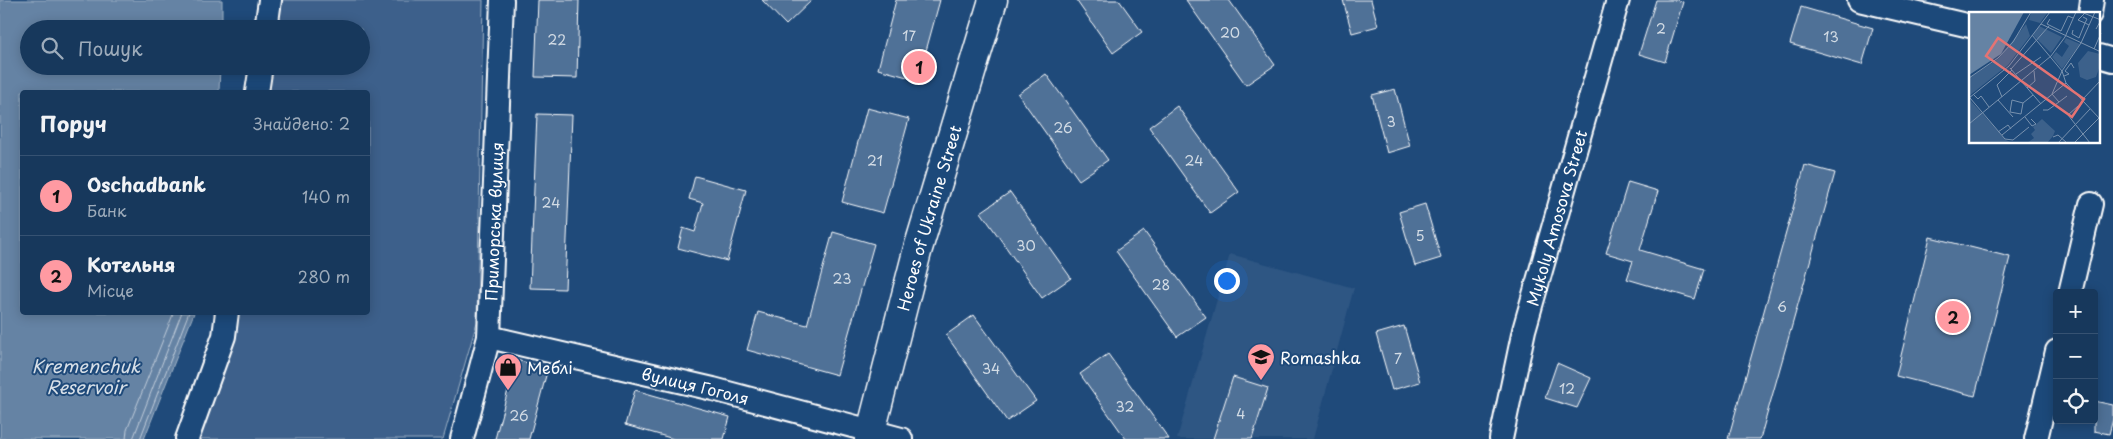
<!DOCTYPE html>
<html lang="uk">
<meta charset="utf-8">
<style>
:root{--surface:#17385c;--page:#203f62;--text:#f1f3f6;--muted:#9eacbb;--line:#365272;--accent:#ff9aa2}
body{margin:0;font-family:"Playpen Sans",sans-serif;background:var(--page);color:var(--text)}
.controls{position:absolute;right:15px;bottom:15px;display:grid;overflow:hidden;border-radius:5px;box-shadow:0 2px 12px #0003}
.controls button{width:45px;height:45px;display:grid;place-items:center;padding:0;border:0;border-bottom:1px solid var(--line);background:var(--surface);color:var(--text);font:25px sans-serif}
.you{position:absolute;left:1226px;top:280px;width:18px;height:18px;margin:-12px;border:4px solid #fff;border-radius:50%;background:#1a73e8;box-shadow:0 0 0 8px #1a73e833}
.badge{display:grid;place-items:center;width:32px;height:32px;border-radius:50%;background:var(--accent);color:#111;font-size:16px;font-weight:700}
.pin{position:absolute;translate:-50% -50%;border:2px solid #fff;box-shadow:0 1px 5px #0006}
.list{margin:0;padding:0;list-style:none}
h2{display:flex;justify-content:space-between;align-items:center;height:65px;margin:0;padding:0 20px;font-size:21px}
h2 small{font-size:16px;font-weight:400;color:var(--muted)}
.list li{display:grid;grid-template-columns:32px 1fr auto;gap:15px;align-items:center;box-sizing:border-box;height:80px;padding:0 20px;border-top:1px solid var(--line)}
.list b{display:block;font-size:19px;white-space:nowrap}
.list p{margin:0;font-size:16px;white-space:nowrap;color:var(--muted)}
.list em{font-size:16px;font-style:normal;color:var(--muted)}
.icon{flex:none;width:28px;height:28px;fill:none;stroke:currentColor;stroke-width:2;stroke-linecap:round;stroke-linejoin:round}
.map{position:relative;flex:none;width:2113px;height:439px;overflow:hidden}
.search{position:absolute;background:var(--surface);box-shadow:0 2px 12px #0003;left:20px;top:20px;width:350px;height:55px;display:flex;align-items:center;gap:12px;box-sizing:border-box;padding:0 18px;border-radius:28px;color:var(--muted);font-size:19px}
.panel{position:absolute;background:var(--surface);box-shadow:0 2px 12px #0003;left:20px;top:90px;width:350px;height:225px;border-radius:5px}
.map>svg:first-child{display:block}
.built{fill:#2e5683}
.green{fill:#3c618b;stroke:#9eb0c5}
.water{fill:#6583a4;stroke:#a3b5c8}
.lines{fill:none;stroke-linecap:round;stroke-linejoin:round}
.shore{stroke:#c1cddb;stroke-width:1}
.building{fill:#507197;stroke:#fff}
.minor-casing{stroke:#fff;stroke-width:26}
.major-casing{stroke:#fff;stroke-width:31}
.minor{stroke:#1f4a7a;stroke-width:22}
.major{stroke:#1f4a7a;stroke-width:28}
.labels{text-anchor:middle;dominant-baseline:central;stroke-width:4;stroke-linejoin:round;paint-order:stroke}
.number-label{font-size:14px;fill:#d3dce5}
.street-label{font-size:16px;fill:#fff;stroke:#1f4a7a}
.poi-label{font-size:16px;fill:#fff;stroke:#1f4a7a;text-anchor:start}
.water-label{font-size:18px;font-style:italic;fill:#d8e0e8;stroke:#1f4a7a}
.inset-road{fill:none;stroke:#7992af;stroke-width:1}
.view{fill:#e47373;fill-opacity:0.15;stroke:#e47373;stroke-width:2.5}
.inset-edge{fill:none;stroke:#fff;stroke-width:2.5}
</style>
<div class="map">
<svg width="2113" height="439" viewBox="0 0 2113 439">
<rect width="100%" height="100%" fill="#1f4a7a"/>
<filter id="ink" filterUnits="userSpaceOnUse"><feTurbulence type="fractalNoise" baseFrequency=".02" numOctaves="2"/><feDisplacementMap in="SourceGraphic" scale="10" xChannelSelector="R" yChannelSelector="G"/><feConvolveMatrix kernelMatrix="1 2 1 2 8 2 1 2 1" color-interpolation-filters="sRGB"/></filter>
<g filter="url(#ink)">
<!-- built -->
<path class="built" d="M 1230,254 L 1354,288 L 1313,439 L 1177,439 Z"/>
<!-- green -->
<path class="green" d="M 263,0 L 483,0 L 477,322 L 443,439 L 188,439 L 234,313 L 368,312 L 368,92 L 255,92 L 257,66 L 361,66 L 361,29 L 261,29 Z"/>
<!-- water -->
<path class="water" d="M 0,0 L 222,0 L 222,29 L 29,29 L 29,66 L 220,66 L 219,92 L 22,92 L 22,312 L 194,313 L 144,439 L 0,439 Z"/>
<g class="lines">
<!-- shore -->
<g class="shore">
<path d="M 126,439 L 127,430 L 174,312"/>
<path d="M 133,439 L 182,312"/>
<path d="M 140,439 L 189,312"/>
</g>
</g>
<!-- building -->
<g class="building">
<path d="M 538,0 L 579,0 L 577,78 L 535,77 Z"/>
<path d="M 762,0 L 812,0 L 786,25 Z"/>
<path d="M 896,0 L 940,0 L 918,80 L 878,69 Z"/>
<path d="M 1076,0 L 1119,0 L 1142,32 L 1113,53 Z"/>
<path d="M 1186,0 L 1229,0 L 1275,65 L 1246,85 Z"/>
<path d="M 1343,0 L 1371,0 L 1378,26 L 1352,33 Z"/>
<path d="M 1656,0 L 1676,0 L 1683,2 L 1665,62 L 1639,54 Z"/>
<path d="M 1801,7 L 1873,28 L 1862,65 L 1790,44 Z"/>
<path d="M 1046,74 L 1108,160 L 1079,180 L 1018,94 Z"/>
<path d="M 1395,89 L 1410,146 L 1387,153 L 1372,95 Z"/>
<path d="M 1177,106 L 1239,192 L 1210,213 L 1149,127 Z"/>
<path d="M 867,108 L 909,119 L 883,213 L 842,202 Z"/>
<path d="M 537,114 L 572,115 L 565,289 L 530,288 Z"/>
<path d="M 1805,165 L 1835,173 L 1760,439 L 1728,439 Z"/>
<path d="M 695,176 L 746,190 L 727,261 L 678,248 L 683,228 L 695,232 L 703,203 L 689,199 Z"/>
<path d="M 1628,182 L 1658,191 L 1640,250 L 1704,269 L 1695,299 L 1627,279 L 1633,261 L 1606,253 Z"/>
<path d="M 1010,192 L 1071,278 L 1042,298 L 981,212 Z"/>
<path d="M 1425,204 L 1441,258 L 1415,266 L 1399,212 Z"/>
<path d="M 1144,231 L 1206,317 L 1177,337 L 1116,251 Z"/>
<path d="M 833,232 L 874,244 L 837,375 L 747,350 L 758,312 L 807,325 Z"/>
<path d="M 1930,237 L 2010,257 L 1975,396 L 1896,376 Z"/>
<path d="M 974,315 L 1036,401 L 1007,421 L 946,335 Z"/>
<path d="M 1404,326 L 1420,382 L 1392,390 L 1376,334 Z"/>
<path d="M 1108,354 L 1169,439 L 1126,439 L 1080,374 Z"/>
<path d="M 516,360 L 548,368 L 529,439 L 495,439 Z"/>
<path d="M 1557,363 L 1591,378 L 1577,408 L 1545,398 Z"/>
<path d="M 1233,377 L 1268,388 L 1252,439 L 1213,439 Z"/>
<path d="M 635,390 L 730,417 L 724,439 L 674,439 L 625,425 Z"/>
<path d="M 2094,401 L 2113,405 L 2113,419 L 2109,434 L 2094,431 Z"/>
</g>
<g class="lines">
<!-- minor casing -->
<g class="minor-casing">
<g id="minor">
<path d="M 1859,0 L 1970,26"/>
<path d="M 2090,14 L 2092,0"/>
<path d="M 266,29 L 270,0"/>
<path d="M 2099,56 L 2113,60"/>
<path d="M 257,92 L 261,66"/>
<path d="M 2070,293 L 2091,204"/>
<path id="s1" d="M 489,337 L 713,389 L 901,439"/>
<path d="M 187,439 L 224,336 L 227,312"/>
<path id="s2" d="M 462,439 L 489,337 L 502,0"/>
<path id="s3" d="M 1501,439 L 1524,330 L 1618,0"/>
<path d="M 2036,439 L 2057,351"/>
</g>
</g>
<!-- major casing -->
<g class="major-casing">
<g id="major">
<path id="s4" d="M 869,439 L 917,252 L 993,0"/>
</g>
</g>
<!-- minor -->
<use href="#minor" class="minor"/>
<!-- major -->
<use href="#major" class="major"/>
</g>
</g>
<!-- icons -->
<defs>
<g id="school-pin" transform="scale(1.4375)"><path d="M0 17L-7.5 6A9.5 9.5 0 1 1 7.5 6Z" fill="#ff9aa2" stroke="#1f4a7a"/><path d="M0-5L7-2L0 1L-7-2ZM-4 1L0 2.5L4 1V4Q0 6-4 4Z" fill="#111"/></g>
<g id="shop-pin" transform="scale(1.4375)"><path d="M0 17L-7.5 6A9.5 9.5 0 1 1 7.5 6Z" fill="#ff9aa2" stroke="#1f4a7a"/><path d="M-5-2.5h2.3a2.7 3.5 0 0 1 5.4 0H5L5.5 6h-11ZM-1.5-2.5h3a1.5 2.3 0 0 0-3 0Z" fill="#111"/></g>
</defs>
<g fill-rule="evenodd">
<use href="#school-pin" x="1261" y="357"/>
<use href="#shop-pin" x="508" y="367"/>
</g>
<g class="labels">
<!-- number labels -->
<g class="number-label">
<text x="1661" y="28">2</text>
<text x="1230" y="32">20</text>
<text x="909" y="35">17</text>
<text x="1831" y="36">13</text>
<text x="557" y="39">22</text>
<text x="1391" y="121">3</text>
<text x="1063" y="127">26</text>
<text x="875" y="160">21</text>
<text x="1194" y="160">24</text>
<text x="551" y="202">24</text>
<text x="1420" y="235">5</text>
<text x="1026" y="245">30</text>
<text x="842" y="278">23</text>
<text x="1161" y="284">28</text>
<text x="1782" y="306">6</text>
<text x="1398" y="358">7</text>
<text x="991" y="368">34</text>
<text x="1567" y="388">12</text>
<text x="1125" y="406">32</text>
<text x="1241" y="413">4</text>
<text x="519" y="415">26</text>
</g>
<!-- street labels -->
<g class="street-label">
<text stroke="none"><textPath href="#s4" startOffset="229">Heroes of Ukraine Street</textPath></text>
<text stroke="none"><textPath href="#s3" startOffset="228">Mykoly Amosova Street</textPath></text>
<text stroke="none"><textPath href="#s2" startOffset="221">Приморська вулиця</textPath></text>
<text stroke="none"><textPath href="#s1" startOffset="212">вулиця Гоголя</textPath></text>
</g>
<!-- poi labels -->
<g class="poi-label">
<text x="1280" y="357">Romashka</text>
<text x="527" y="367">Меблі</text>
</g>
<!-- water labels -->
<g class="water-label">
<text x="86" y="365">Kremenchuk<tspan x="86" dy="21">Reservoir</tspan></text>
</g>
</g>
<!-- overview -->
<g transform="translate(1969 12)">
<rect width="131" height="131" fill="#1f4a7a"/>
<path d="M 62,0 L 79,0 L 71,11 L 60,8 ZM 57,12 L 61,24 L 39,53 L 0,84 L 0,66 L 29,47 ZM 70,14 L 93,25 L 82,41 L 64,23 ZM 97,26 L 111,32 L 93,57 L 83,45 L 87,40 L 93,45 L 100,34 L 95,30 ZM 119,39 L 131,42 L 131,54 L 127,65 L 118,68 L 111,65 L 109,51 ZM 0,87 L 37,128 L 44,131 L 0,131 ZM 73,107 L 86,119 L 84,124 L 78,131 L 58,131 L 65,126 L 62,122 L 66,118 L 64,115 Z" fill="#3c618b"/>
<path d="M 0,0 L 55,0 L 32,42 L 0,63 Z" fill="#6583a4"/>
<path class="inset-road" d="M 112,0 L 132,8 L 127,17M 114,5 L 118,7 L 116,11 L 109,8 L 116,1M 81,7 L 78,12 L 92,19 L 99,4 L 104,6M 72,12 L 132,40M 104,18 L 103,22 L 110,26 L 116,11 L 120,13M 63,23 L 93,59 L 97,71 L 131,107M 125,37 L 132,21M 41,56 L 72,92M 42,57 L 80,14M 47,62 L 72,45M 95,64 L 100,62 L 96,59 L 102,51 L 105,56M 0,66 L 29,46 L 44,30 L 62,0M 58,76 L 66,69 L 65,59M 5,83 L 9,87 L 12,84 L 20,95M 98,84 L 90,90 L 83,82 L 93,59 L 112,31 L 126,0M 33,85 L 28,73 L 43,58M 0,86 L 40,54 L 81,0M 1,86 L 36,127 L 44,128 L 60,115M 29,88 L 44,105M 113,88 L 132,68M 54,91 L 43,88 L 41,100 L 52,102 L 54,91 L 64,83M 109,94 L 99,103 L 121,131M 74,98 L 79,98 L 90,90M 56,105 L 63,114 L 67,112 L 62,107M 0,112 L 82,44 L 96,25 L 107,0M 29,120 L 39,113 L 42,117M 33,123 L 97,71M 84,125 L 89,123 L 98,131M 89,131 L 121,97M 105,131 L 132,104"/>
<path class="view" d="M 29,26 L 115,87 L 103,105 L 17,44 Z"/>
<rect width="131" height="131" class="inset-edge"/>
</g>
</svg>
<div class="controls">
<button>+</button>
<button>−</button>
<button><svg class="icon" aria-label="locate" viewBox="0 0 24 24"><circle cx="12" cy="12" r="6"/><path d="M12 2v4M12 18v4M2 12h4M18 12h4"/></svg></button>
</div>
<div class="you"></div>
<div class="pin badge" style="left:919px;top:67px">1</div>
<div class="pin badge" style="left:1953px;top:317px">2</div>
<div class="search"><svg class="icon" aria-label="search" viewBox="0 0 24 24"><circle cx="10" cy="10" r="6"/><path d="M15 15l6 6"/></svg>Пошук</div>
<section class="panel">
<h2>Поруч<small>Знайдено: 2</small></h2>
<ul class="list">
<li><span class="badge">1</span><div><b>Oschadbank</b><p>Банк</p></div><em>140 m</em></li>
<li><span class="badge">2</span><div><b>Котельня</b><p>Місце</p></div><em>280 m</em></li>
</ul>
</section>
</div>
